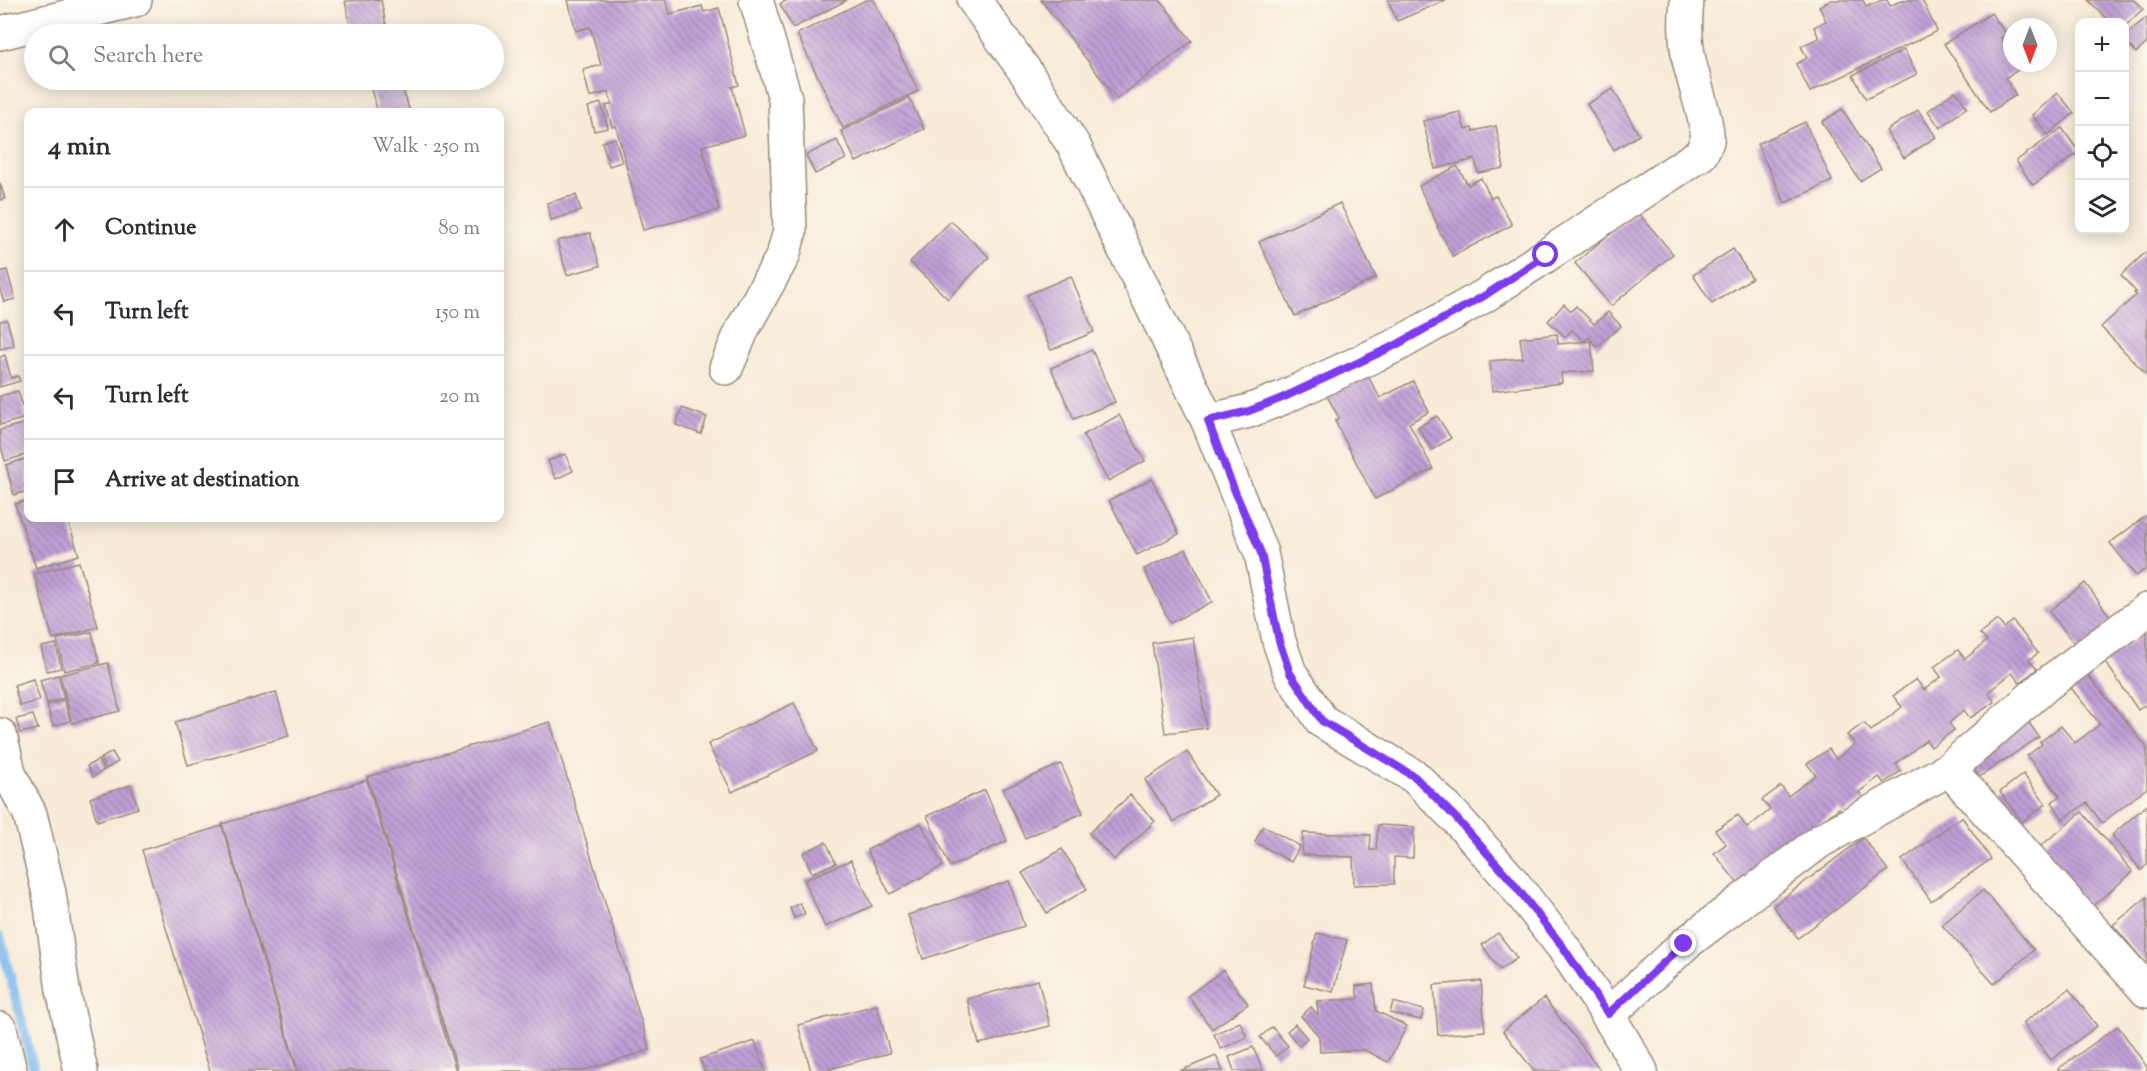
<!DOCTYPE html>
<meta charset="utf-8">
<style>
:root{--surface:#fff;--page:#f2f2f3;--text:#2b2b33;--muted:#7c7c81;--line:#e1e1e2}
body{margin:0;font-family:"Sorts Mill Goudy",serif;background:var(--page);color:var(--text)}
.controls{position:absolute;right:18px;top:18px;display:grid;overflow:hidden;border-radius:12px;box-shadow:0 3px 15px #0003}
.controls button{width:54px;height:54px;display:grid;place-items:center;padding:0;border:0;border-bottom:2px solid var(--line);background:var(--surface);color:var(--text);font:30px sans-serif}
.compass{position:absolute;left:2003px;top:18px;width:54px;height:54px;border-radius:50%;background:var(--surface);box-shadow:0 3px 15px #0003;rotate:180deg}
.stop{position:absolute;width:18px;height:18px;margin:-14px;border:4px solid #7c3aed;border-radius:50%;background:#fff}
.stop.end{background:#7c3aed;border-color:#fff;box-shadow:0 2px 6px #0008}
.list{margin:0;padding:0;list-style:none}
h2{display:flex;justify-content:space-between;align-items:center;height:78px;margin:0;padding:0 24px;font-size:26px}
h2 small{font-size:20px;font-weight:400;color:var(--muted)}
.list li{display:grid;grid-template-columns:39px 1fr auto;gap:18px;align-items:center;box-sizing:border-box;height:84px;padding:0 24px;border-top:2px solid var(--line)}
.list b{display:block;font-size:22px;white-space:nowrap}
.list em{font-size:20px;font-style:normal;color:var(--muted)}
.icon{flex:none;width:33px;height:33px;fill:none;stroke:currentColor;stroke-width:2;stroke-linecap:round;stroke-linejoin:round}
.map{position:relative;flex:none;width:2147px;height:1071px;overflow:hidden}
.search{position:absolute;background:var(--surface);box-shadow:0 3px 15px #0003;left:24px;top:24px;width:480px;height:66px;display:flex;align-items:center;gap:15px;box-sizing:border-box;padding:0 21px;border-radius:33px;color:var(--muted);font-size:22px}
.panel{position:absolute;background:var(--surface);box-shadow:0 3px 15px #0003;left:24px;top:108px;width:480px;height:414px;border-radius:12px}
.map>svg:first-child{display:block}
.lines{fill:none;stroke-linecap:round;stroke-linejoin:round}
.stream{stroke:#7bb9ee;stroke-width:10}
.building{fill:url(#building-back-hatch)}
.minor-casing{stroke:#9a8a7b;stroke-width:36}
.highway-casing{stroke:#9a8a7b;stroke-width:36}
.minor{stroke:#fff;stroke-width:33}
.highway{stroke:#fff;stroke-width:33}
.route{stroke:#7c3aed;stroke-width:8}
</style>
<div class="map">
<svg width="2147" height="1071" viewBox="0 0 2147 1071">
<defs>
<pattern id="building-back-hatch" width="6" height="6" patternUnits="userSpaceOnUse" patternTransform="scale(1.5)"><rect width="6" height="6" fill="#bf9ed6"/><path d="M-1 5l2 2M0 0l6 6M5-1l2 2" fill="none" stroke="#9c81ad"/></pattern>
</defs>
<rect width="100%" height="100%" fill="#fbf7ec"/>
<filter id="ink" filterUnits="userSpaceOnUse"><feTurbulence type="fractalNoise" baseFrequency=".0167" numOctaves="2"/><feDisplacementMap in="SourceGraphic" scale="12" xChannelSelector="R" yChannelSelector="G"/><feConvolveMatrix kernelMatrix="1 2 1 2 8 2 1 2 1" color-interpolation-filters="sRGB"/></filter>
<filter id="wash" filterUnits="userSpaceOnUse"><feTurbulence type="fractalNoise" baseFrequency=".008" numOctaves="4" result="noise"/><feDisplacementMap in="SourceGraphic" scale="24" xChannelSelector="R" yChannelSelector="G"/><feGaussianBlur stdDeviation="1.35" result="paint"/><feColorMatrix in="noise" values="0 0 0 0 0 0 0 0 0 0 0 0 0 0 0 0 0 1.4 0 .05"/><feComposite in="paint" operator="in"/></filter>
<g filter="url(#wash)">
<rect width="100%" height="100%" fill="#f8ebd8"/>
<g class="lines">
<!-- stream -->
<path class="stream" d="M 0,937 L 34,1071"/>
</g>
<g id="blocks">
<!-- building -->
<g class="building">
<path d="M 381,0 L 387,30 L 365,34 L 352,34 L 345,1 Z"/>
<path d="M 568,0 L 666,0 L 670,14 L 702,6 L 704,12 L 719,8 L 739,85 L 732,87 L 745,135 L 702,146 L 719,210 L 643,230 L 616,126 L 612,127 L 606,106 L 612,104 L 608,92 L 590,97 L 583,70 L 601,65 L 590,27 L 576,31 Z"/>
<path d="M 787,0 L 847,0 L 793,28 L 780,4 Z"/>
<path d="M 866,0 L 874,0 L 918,91 L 843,128 L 797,34 Z"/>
<path d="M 1041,0 L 1160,0 L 1192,41 L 1117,99 Z"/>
<path d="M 1388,0 L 1446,0 L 1397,21 Z"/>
<path d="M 1831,0 L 1863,0 L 1866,7 L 1882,0 L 1887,0 L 1890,6 L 1902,0 L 1922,0 L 1937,31 L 1810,92 L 1796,64 L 1807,58 L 1801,46 L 1819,38 L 1814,27 L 1826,21 L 1819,6 Z"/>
<path d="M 2088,0 L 2134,0 L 2143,9 L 2124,27 L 2124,22 L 2110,22 Z"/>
<path d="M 1991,13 L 2006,34 L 2001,38 L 2012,55 L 2012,63 L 2017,63 L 2021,68 L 2005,78 L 2016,95 L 1990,112 L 1944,44 Z"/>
<path d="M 2147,17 L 2147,43 L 2136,53 L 2124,40 L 2124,36 Z"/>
<path d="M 1904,50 L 1917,74 L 1866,99 L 1853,75 Z"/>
<path d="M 368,80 L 400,80 L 410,112 L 378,112 Z"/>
<path d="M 1613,89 L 1639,135 L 1614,150 L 1587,104 Z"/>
<path d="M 1955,91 L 1967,107 L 1940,128 L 1928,111 Z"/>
<path d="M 2058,93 L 2074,113 L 2048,135 L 2032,115 Z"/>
<path d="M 909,98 L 924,129 L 856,162 L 841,131 Z"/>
<path d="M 601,103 L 608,128 L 594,131 L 588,107 Z"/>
<path d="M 1842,109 L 1881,168 L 1860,181 L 1822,122 Z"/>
<path d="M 1918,110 L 1936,137 L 1904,158 L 1886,131 Z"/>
<path d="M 1460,112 L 1465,130 L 1472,128 L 1473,131 L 1496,126 L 1504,168 L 1478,173 L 1475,159 L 1435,169 L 1423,121 Z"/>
<path d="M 1805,122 L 1832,181 L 1785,203 L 1757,144 Z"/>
<path d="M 2062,128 L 2079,152 L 2033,185 L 2016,161 Z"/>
<path d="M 615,138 L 622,162 L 609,166 L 602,142 Z"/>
<path d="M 837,140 L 846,159 L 815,174 L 806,155 Z"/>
<path d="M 1457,166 L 1468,185 L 1481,178 L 1491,198 L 1496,196 L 1512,225 L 1453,256 L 1437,227 L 1438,226 L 1419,186 Z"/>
<path d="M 0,183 L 5,199 L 0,200 Z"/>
<path d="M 576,195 L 581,211 L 551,220 L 547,203 Z"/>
<path d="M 1340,203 L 1376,278 L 1295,316 L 1259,242 Z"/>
<path d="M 1637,211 L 1673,254 L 1611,306 L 1575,263 Z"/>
<path d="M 951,221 L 989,257 L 948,299 L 910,262 Z"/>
<path d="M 590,233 L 600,266 L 567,275 L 557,241 Z"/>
<path d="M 1733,249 L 1752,278 L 1712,304 L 1693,275 Z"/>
<path d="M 2147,251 L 2147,375 L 2101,327 L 2136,295 L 2134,293 L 2136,292 L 2121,275 Z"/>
<path d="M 7,270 L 15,299 L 4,302 L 0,290 L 0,272 Z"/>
<path d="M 1071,276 L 1094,332 L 1051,350 L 1027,295 Z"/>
<path d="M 1564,304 L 1571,311 L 1576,306 L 1594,324 L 1608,312 L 1621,326 L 1597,347 L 1589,337 L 1584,341 L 1572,330 L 1565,337 L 1548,321 Z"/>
<path d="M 7,320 L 14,346 L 0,349 L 0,321 Z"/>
<path d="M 1557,334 L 1558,344 L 1591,341 L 1594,371 L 1561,373 L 1562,383 L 1492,391 L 1490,361 L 1523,358 L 1520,338 Z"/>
<path d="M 1092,350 L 1115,402 L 1074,419 L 1051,368 Z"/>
<path d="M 5,355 L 11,378 L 18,376 L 20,381 L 0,387 L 0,357 Z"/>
<path d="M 1365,371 L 1380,398 L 1413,381 L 1429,412 L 1409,423 L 1433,469 L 1375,499 L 1335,421 L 1339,418 L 1325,392 Z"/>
<path d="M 18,391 L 26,418 L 0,425 L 0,396 Z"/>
<path d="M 682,408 L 707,417 L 701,434 L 676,425 Z"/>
<path d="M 1119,415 L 1145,461 L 1108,481 L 1083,435 Z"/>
<path d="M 1437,416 L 1451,438 L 1432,450 L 1418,427 Z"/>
<path d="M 26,423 L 28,432 L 28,454 L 5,461 L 0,443 L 0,430 Z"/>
<path d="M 565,454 L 573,471 L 556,479 L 548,461 Z"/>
<path d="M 28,458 L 28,491 L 14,495 L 6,465 Z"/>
<path d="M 1152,479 L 1179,534 L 1137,555 L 1109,500 Z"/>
<path d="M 28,500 L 28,518 L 67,518 L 79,555 L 36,568 L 15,504 Z"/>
<path d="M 2147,515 L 2147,568 L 2136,576 L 2110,543 Z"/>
<path d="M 1186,549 L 1212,602 L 1170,623 L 1144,569 Z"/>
<path d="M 79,562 L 98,627 L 53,639 L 34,574 Z"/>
<path d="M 2085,583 L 2116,624 L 2080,651 L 2049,611 Z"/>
<path d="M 1997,620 L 2004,628 L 2013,621 L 2038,653 L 2029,660 L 2037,669 L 2020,683 L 2012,673 L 1988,692 L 1995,702 L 1970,718 L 1964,710 L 1949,723 L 1954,730 L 1931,747 L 1926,740 L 1896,764 L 1901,771 L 1884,783 L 1879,777 L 1859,792 L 1864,800 L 1843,814 L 1839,808 L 1739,885 L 1714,853 L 1726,844 L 1715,830 L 1738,815 L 1747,828 L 1770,810 L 1762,800 L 1781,786 L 1788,796 L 1816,775 L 1807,764 L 1829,749 L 1836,759 L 1855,744 L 1847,735 L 1864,723 L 1871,731 L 1902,707 L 1893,696 L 1916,679 L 1924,690 L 1941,677 L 1934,667 L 1958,650 L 1965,659 L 1987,641 L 1980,634 Z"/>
<path d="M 2147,631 L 2147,704 L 2138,710 L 2104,660 Z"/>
<path d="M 92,632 L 99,663 L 64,671 L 57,639 Z"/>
<path d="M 1193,637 L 1206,728 L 1165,733 L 1152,643 Z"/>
<path d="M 56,644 L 61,668 L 47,671 L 41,647 Z"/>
<path d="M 108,663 L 120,711 L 72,723 L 60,675 Z"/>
<path d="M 2084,671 L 2147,747 L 2147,788 L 2102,823 L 2087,803 L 2063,819 L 2052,802 L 2060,796 L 2027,756 L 2042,744 L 2040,742 L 2061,726 L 2075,743 L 2100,724 L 2068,684 Z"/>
<path d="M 58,675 L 64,698 L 47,703 L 40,680 Z"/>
<path d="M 33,679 L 40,700 L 20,706 L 14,685 Z"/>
<path d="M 276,692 L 289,736 L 188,765 L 175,722 Z"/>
<path d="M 64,700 L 70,721 L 53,726 L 47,705 Z"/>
<path d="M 794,703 L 818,751 L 732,792 L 708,744 Z"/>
<path d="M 33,715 L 38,729 L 20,733 L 16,719 Z"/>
<path d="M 2025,717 L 2039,737 L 1979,777 L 1966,758 Z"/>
<path d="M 550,722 L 650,1050 L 581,1071 L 458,1071 L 367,777 Z"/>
<path d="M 112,752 L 118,762 L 106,769 L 100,759 Z"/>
<path d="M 1187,752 L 1216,795 L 1174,822 L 1145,780 Z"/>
<path d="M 98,760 L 104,770 L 93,777 L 87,766 Z"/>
<path d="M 1061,764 L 1083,813 L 1025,838 L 1003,789 Z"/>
<path d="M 2023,774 L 2046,804 L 2022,822 L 2000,792 Z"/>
<path d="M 367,780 L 456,1071 L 298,1071 L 222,824 Z"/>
<path d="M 131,785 L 138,808 L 97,821 L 90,798 Z"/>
<path d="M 985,790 L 1007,841 L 950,867 L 927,816 Z"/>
<path d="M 1130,795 L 1155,821 L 1114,860 L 1089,833 Z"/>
<path d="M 2147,805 L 2147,865 L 2141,870 L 2112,835 Z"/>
<path d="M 2082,812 L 2133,872 L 2082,915 L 2030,855 Z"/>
<path d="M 1962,817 L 1991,859 L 1931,901 L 1902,860 Z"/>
<path d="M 921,823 L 943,866 L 890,894 L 867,850 Z"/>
<path d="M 1378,825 L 1414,827 L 1413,858 L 1394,857 L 1394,884 L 1354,885 L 1353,857 L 1302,855 L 1303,833 L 1371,835 L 1370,850 L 1376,850 Z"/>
<path d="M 222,826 L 297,1071 L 210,1071 L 142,850 Z"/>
<path d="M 1263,826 L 1300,846 L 1291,862 L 1255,842 Z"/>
<path d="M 1863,838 L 1888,870 L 1798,938 L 1773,906 Z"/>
<path d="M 826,842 L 836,863 L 812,873 L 803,853 Z"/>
<path d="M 1062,849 L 1087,889 L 1047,913 L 1022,873 Z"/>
<path d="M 851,860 L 872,906 L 825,927 L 804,880 Z"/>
<path d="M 1009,881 L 1024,926 L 923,959 L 908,915 Z"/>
<path d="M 1983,890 L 2034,950 L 1994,984 L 1942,925 Z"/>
<path d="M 2147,897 L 2147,965 L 2113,925 Z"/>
<path d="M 800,903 L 805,914 L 794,918 L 790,908 Z"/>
<path d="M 1317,933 L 1347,940 L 1333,992 L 1304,985 Z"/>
<path d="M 1498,933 L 1517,958 L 1500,970 L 1482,945 Z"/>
<path d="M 1223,970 L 1248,1004 L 1212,1029 L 1188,996 Z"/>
<path d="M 1038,980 L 1050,1026 L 979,1044 L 967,999 Z"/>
<path d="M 1481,981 L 1485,1031 L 1438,1035 L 1434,985 Z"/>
<path d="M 1373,984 L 1376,1011 L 1407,1026 L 1388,1062 L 1365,1050 L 1320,1052 L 1319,1036 L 1301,1016 L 1311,1007 L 1318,1015 L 1317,1001 L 1358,999 L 1356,986 Z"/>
<path d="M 2069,989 L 2097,1026 L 2051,1060 L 2023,1023 Z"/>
<path d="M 1544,998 L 1601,1071 L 1534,1071 L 1503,1031 Z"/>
<path d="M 1393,1002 L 1424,1010 L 1421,1020 L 1390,1013 Z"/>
<path d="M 877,1005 L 890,1053 L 821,1071 L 811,1071 L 798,1025 Z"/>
<path d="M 1240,1022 L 1247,1037 L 1221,1049 L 1214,1034 Z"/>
<path d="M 1295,1024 L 1307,1038 L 1299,1046 L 1287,1031 Z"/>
<path d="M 2118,1026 L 2147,1067 L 2147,1071 L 2060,1071 L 2058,1069 Z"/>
<path d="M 1272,1027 L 1288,1046 L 1276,1056 L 1260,1037 Z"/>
<path d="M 755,1041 L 765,1071 L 704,1071 L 700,1059 Z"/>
<path d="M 1253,1047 L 1263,1071 L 1234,1071 L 1229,1057 Z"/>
<path d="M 1216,1056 L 1223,1071 L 1180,1071 Z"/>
</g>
</g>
</g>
<g filter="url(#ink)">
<use href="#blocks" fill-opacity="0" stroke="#9a8a7b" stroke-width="1.5"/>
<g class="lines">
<!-- minor casing -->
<g class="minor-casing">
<g id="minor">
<path d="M 974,0 L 1025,71 L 1074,146 L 1208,421 L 1261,553 L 1279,641 L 1290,673 L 1322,721 L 1415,777 L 1456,818 L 1510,879 L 1563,947 L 1608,1015 L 1641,1071"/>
<path d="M 0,33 L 135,0"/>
<path d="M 726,368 L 743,328 L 783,256 L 790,231 L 785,98 L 756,0"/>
<path d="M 1208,421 L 1249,411 L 1282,398 L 1397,345 L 1484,296 L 1701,154 C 1703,150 1705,145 1707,141 C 1710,128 1691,74 1688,55 C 1685,37 1685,19 1687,0"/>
<path d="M 0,735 L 10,776 L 30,814 L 49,893 L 63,990 L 81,1071"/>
<path d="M 1949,769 L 2147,991"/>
<path d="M 1608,1015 L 1685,944 L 1820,841 L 1949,769 L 2047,684 L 2147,610"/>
</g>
</g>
<!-- highway casing -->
<g class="highway-casing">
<path id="highway" d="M 0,1029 L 10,1071"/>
</g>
<!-- minor -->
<use href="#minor" class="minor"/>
<!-- highway -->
<use href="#highway" class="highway"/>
</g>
</g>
<g class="lines" filter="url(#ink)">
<!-- route -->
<path class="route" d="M 1546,255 L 1484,296 L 1396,345 L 1282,398 L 1249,411 L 1208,421 L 1229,477 L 1261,553 L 1279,641 L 1290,673 L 1322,721 L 1415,777 L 1456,818 L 1510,879 L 1563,947 L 1608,1014 L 1684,944"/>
</g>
</svg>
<div class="controls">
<button>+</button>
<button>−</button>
<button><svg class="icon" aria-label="locate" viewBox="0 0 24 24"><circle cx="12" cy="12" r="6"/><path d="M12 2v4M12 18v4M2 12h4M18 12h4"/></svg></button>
<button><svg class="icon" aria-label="layers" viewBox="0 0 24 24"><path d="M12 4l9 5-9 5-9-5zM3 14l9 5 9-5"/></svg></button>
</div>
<svg class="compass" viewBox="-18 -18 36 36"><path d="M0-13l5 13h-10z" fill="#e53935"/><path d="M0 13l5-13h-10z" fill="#7c7c81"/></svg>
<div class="stop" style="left:1546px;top:255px"></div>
<div class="stop end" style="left:1684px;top:944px"></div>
<div class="search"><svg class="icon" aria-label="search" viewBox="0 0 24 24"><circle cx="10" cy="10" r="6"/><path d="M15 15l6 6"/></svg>Search here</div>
<section class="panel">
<h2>4 min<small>Walk · 250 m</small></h2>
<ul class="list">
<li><svg class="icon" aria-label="ahead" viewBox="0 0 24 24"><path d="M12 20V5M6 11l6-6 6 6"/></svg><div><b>Continue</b></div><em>80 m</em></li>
<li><svg class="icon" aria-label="left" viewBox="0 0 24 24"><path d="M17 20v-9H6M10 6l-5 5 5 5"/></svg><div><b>Turn left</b></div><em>150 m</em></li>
<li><svg class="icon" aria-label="left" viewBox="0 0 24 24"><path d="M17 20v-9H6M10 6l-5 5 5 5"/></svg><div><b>Turn left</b></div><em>20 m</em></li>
<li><svg class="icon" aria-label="arrive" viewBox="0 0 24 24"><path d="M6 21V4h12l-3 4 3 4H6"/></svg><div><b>Arrive at destination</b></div></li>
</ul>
</section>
</div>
